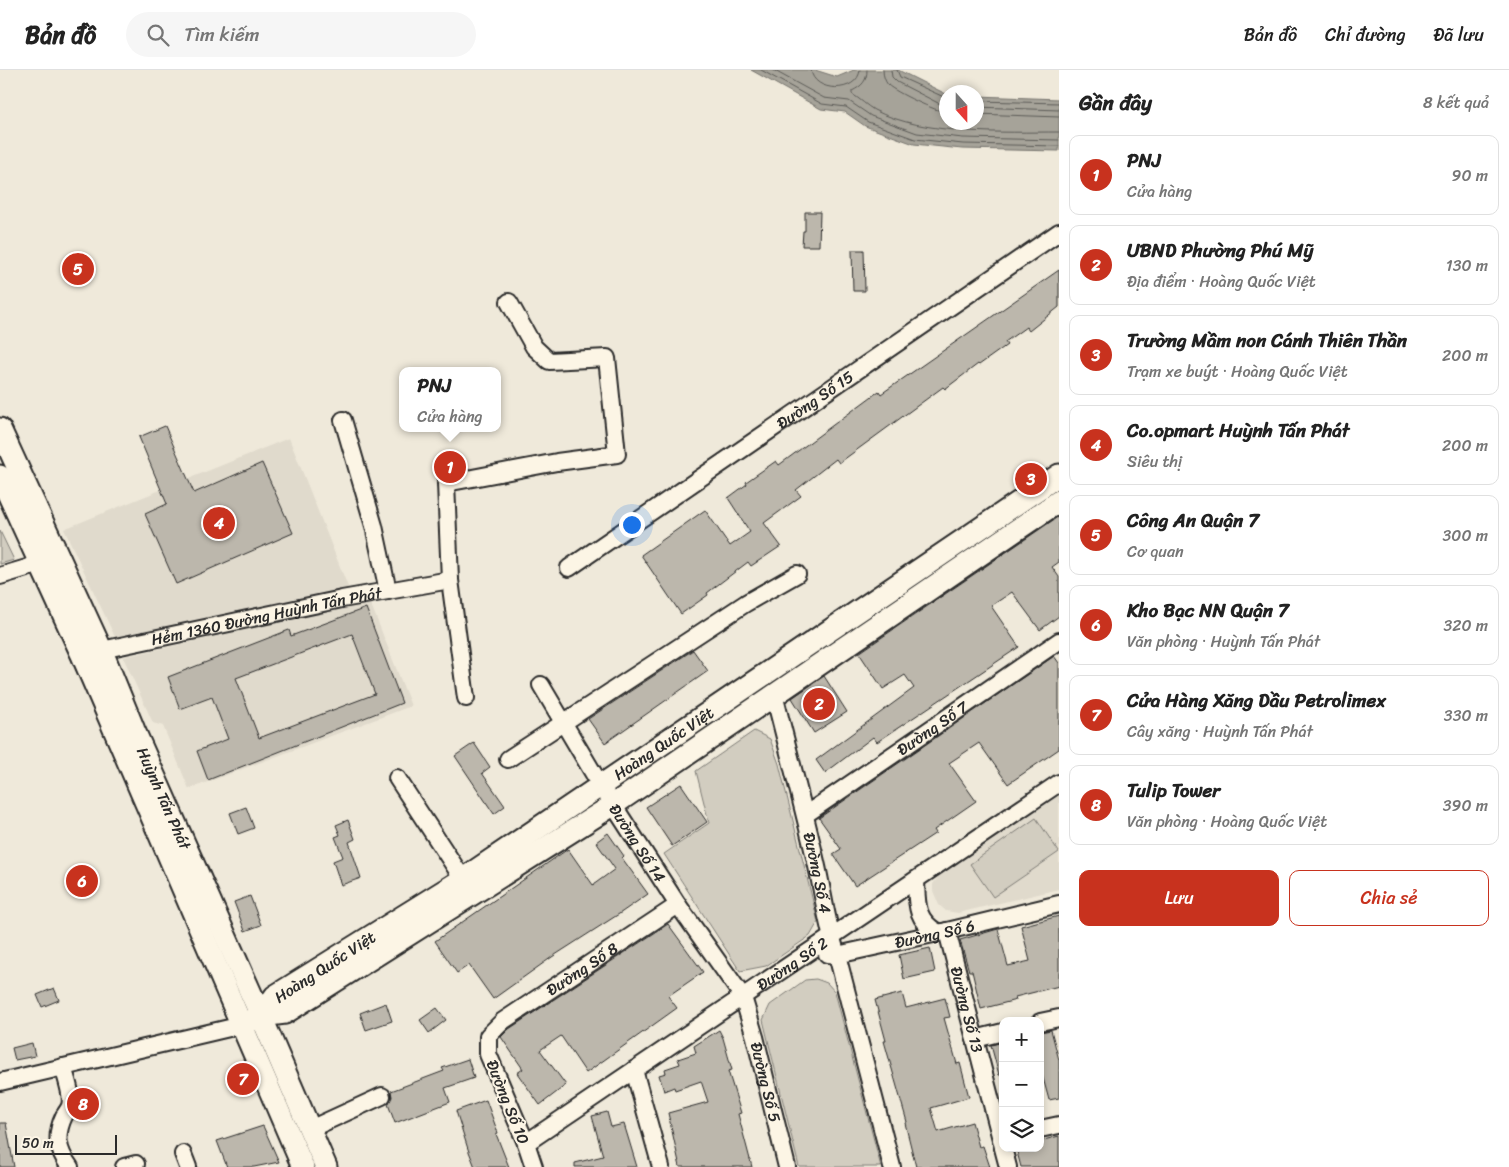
<!DOCTYPE html>
<html lang="vi">
<meta charset="utf-8">
<style>
:root{--surface:#fff;--page:#f6f6f6;--text:#222;--muted:#767676;--line:#e0e0e0;--accent:#c8321e}
body{margin:0;font-family:Sriracha,sans-serif;background:var(--page);color:var(--text)}
.controls{position:absolute;right:15px;bottom:15px;display:grid;overflow:hidden;border-radius:10px;box-shadow:0 2px 8px #0003}
.controls button{width:45px;height:45px;display:grid;place-items:center;padding:0;border:0;border-bottom:1px solid var(--line);background:var(--surface);color:var(--text);font:25px sans-serif}
.compass{position:absolute;left:939px;top:15px;width:45px;height:45px;border-radius:50%;background:var(--surface);box-shadow:0 2px 8px #0003;rotate:159deg}
.scale{position:absolute;left:15px;bottom:12px;width:102px;box-sizing:border-box;padding-left:5px;border:2px solid #2b2b2b;border-top:0;font-size:14px;line-height:18px;white-space:nowrap;color:#2b2b2b;-webkit-text-stroke:4px #fcf5e5;paint-order:stroke}
.you{position:absolute;left:631px;top:454px;width:18px;height:18px;margin:-12px;border:4px solid #fff;border-radius:50%;background:#1a73e8;box-shadow:0 0 0 8px #1a73e833}
.badge{display:grid;place-items:center;width:32px;height:32px;border-radius:50%;background:var(--accent);color:#fff;font-size:16px;font-weight:700}
.pin{position:absolute;translate:-50% -50%;border:2px solid #fff;box-shadow:0 1px 5px #0006}
.popup{position:absolute;left:399px;top:297px;width:102px;height:65px;box-sizing:border-box;display:grid;place-content:center;border-radius:10px;background:var(--surface);filter:drop-shadow(0 1px 4px #0005);font-size:16px;white-space:nowrap;color:var(--muted)}
.popup b{font-size:19px;color:var(--text)}
.popup::after{content:'';position:absolute;left:50%;top:100%;margin-left:-10px;border:10px solid transparent;border-top-color:var(--surface)}
.list{margin:0;padding:0;list-style:none}
h2{display:flex;justify-content:space-between;align-items:center;height:65px;margin:0;padding:0 20px;font-size:21px}
h2 small{font-size:16px;font-weight:400;color:var(--muted)}
.list li{display:grid;grid-template-columns:32px 1fr auto;gap:15px;align-items:center;box-sizing:border-box;height:80px;margin:0 10px 10px;padding:0 10px;border:1px solid var(--line);border-radius:10px}
.list b{display:block;font-size:19px;white-space:nowrap}
.list p{margin:0;font-size:16px;white-space:nowrap;color:var(--muted)}
.list em{font-size:16px;font-style:normal;color:var(--muted)}
.actions{display:flex;gap:10px;padding:15px 20px}
.actions a{flex:1;padding:11px 0;border:1px solid var(--accent);border-radius:10px;text-align:center;font-size:18px;color:var(--accent)}
.actions .main{background:var(--accent);color:#fff}
.icon{flex:none;width:28px;height:28px;fill:none;stroke:currentColor;stroke-width:2;stroke-linecap:round;stroke-linejoin:round}
.map{position:relative;flex:none;width:1059px;height:1097px;overflow:hidden}
header{display:flex;align-items:center;gap:30px;box-sizing:border-box;height:70px;padding:0 25px;background:var(--surface);border-bottom:1px solid var(--line)}
header strong{font-size:24px}
nav{display:flex;gap:28px;margin-inline-start:auto;font-size:18px}
.search{width:350px;height:45px;background:var(--page);display:flex;align-items:center;gap:12px;box-sizing:border-box;padding:0 18px;border-radius:28px;color:var(--muted);font-size:19px}
main{display:flex}
aside{flex:1;background:var(--surface)}
.map>svg:first-child{display:block}
.built{fill:#e0dacc}
.green{fill:#d2cdc0;stroke:#7e7c76}
.water{fill:#a6a399;stroke:#75736d}
.lines{fill:none;stroke-linecap:round;stroke-linejoin:round}
.shore{stroke:#5c5b57;stroke-width:1}
.building{fill:#bcb7ac;stroke:#2b2b2b;fill-rule:evenodd}
.minor-casing{stroke:#2b2b2b;stroke-width:20}
.major-casing{stroke:#2b2b2b;stroke-width:25}
.minor{stroke:#fcf5e5;stroke-width:16}
.major{stroke:#fcf5e5;stroke-width:21}
.labels{text-anchor:middle;dominant-baseline:central;stroke-width:4;stroke-linejoin:round;paint-order:stroke}
.street-label{font-size:16px;fill:#2b2b2b;stroke:#fcf5e5}
</style>
<header>
<strong>Bản đồ</strong>
<div class="search"><svg class="icon" aria-label="search" viewBox="0 0 24 24"><circle cx="10" cy="10" r="6"/><path d="M15 15l6 6"/></svg>Tìm kiếm</div>
<nav><a>Bản đồ</a><a>Chỉ đường</a><a>Đã lưu</a></nav>
</header>
<main>
<div class="map">
<svg width="1059" height="1097" viewBox="0 0 1059 1097">
<rect width="100%" height="100%" fill="#efe9da"/>
<filter id="ink" filterUnits="userSpaceOnUse"><feTurbulence type="fractalNoise" baseFrequency=".02" numOctaves="2"/><feDisplacementMap in="SourceGraphic" scale="10" xChannelSelector="R" yChannelSelector="G"/><feConvolveMatrix kernelMatrix="1 2 1 2 8 2 1 2 1" color-interpolation-filters="sRGB"/></filter>
<g filter="url(#ink)">
<!-- built -->
<g class="built">
<path d="M 289,368 L 350,522 L 115,567 L 64,459 Z"/>
<path d="M 370,532 L 411,636 L 189,719 L 163,656 L 153,653 L 123,587 Z"/>
<path d="M 1059,724 L 1059,819 L 958,843 L 946,841 L 939,835 L 933,821 L 933,814 L 939,806 Z"/>
</g>
<!-- green -->
<g class="green">
<path d="M 0,461 L 14,490 L 0,494 Z"/>
<path d="M 754,661 L 770,669 L 779,694 L 818,852 L 810,866 L 766,896 L 740,901 L 664,784 L 709,753 L 696,701 Z"/>
<path d="M 1036,748 L 1059,782 L 993,827 L 970,794 Z"/>
<path d="M 816,909 L 827,913 L 835,922 L 881,1097 L 799,1097 L 763,950 L 770,935 L 805,910 Z"/>
</g>
<!-- water -->
<path class="water" d="M 751,0 L 815,0 L 837,7 L 854,0 L 898,0 L 946,24 L 946,52 L 976,52 L 977,26 L 1059,29 L 1059,81 L 962,79 L 914,74 L 865,56 L 845,42 L 821,39 Z"/>
<g class="lines">
<!-- shore -->
<g class="shore">
<path d="M 761,0 L 822,34 L 846,37 L 868,52 L 915,69 L 963,74 L 1059,76"/>
<path d="M 773,0 L 824,28 L 849,31 L 871,46 L 917,63 L 963,68 L 1059,70"/>
<path d="M 811,0 C 813,23 858,24 860,0"/>
<path d="M 867,0 C 867,11 862,16 852,21 L 852,24 C 860,29 867,36 874,40 C 925,66 1002,62 1059,62"/>
<path d="M 883,0 C 883,6 885,11 888,15 C 895,22 937,42 946,42"/>
<path d="M 891,0 L 892,7 L 897,12 L 940,34 L 946,35"/>
<path d="M 897,0 L 900,7 L 946,28"/>
<path d="M 976,31 L 1059,33"/>
<path d="M 976,37 L 1059,40"/>
<path d="M 976,44 L 1059,47"/>
</g>
</g>
<!-- building -->
<g class="building">
<path d="M 805,142 L 820,142 L 819,176 L 802,176 L 803,161 L 805,161 Z"/>
<path d="M 852,180 L 864,180 L 865,221 L 853,221 Z"/>
<path d="M 1059,200 L 1059,237 L 1029,261 L 1026,257 L 1005,272 L 1007,275 L 979,295 L 978,294 L 945,319 L 943,317 L 839,393 L 836,389 L 796,420 L 801,426 L 764,453 L 781,476 L 751,496 L 748,492 L 707,523 L 708,525 L 681,544 L 641,485 L 705,440 L 730,476 L 750,462 L 728,428 L 747,414 L 746,412 L 776,391 L 779,395 L 879,321 L 881,324 Z"/>
<path d="M 165,356 L 194,423 L 262,393 L 293,463 L 176,514 L 145,444 L 167,434 L 139,367 Z"/>
<path d="M 1059,446 L 1059,492 L 1052,497 L 1059,507 L 1059,546 L 1040,560 L 1012,522 L 991,536 L 1019,577 L 877,672 L 873,667 L 825,703 L 816,690 L 914,618 L 905,605 L 883,619 L 859,583 Z"/>
<path d="M 366,538 L 402,633 L 208,710 L 197,681 L 228,669 L 212,627 L 180,639 L 168,607 L 289,560 L 291,566 ZM 352,564 L 375,624 L 259,668 L 236,608 Z"/>
<path d="M 693,580 L 708,601 L 605,673 L 588,649 Z"/>
<path d="M 1054,586 L 1059,593 L 1059,679 L 1008,714 L 979,673 L 949,693 L 976,731 L 934,760 L 936,763 L 855,816 L 833,784 L 841,779 L 819,748 Z"/>
<path d="M 824,606 L 847,642 L 814,663 L 792,628 Z"/>
<path d="M 474,673 L 490,697 L 482,703 L 505,736 L 494,744 L 455,686 Z"/>
<path d="M 681,714 L 707,752 L 672,776 L 646,737 Z"/>
<path d="M 246,737 L 254,758 L 238,764 L 230,743 Z"/>
<path d="M 348,750 L 355,769 L 349,772 L 361,808 L 341,815 L 333,791 L 343,787 L 335,767 L 340,765 L 336,755 Z"/>
<path d="M 608,763 L 624,786 L 622,788 L 648,824 L 619,844 L 552,887 L 493,929 L 469,895 L 457,903 L 435,871 L 568,779 L 593,815 L 615,799 L 596,772 Z"/>
<path d="M 250,826 L 261,855 L 245,861 L 234,832 Z"/>
<path d="M 1059,846 L 1059,916 L 1015,927 L 1016,930 L 981,939 L 972,901 L 969,901 L 960,870 L 998,859 L 1008,896 L 1030,891 L 1021,856 Z"/>
<path d="M 668,854 L 703,902 L 668,926 L 677,938 L 586,1003 L 561,966 L 540,980 L 566,1015 L 540,1035 L 517,1003 L 523,999 L 501,967 L 509,959 Z"/>
<path d="M 930,878 L 935,902 L 904,909 L 899,885 Z"/>
<path d="M 54,918 L 59,930 L 42,937 L 37,925 Z"/>
<path d="M 902,923 L 906,938 L 945,928 L 950,947 L 944,948 L 957,994 L 960,993 L 969,1027 L 931,1038 L 938,1062 L 972,1052 L 979,1077 L 983,1076 L 990,1097 L 916,1097 L 905,1053 L 907,1052 L 884,971 L 886,971 L 875,930 Z"/>
<path d="M 386,933 L 392,951 L 366,960 L 360,943 Z"/>
<path d="M 437,938 L 446,950 L 429,963 L 420,950 Z"/>
<path d="M 719,960 L 723,968 L 732,1000 L 728,1001 L 741,1043 L 738,1044 L 752,1097 L 680,1097 L 668,1043 L 708,1032 L 701,1011 L 675,1020 L 674,1017 L 664,1021 L 659,1005 L 666,1003 L 665,999 L 680,994 L 678,989 L 696,983 L 694,976 Z"/>
<path d="M 1051,960 L 1059,990 L 1059,1028 L 1049,1030 L 1040,997 L 1040,962 Z"/>
<path d="M 1003,972 L 1003,1005 L 999,1005 L 991,975 Z"/>
<path d="M 32,973 L 35,986 L 15,990 L 12,978 Z"/>
<path d="M 468,989 L 474,1008 L 445,1018 L 450,1032 L 395,1053 L 388,1034 L 392,1027 L 391,1021 L 444,1001 L 442,998 Z"/>
<path d="M 486,1030 L 498,1063 L 496,1064 L 509,1097 L 475,1097 L 468,1079 L 456,1041 Z"/>
<path d="M 607,1042 L 611,1057 L 624,1054 L 637,1097 L 575,1097 L 575,1093 L 603,1086 L 592,1046 Z"/>
<path d="M 0,1053 L 6,1053 L 14,1097 L 0,1097 Z"/>
<path d="M 263,1056 L 279,1092 L 254,1097 L 227,1097 L 217,1071 Z"/>
<path d="M 1059,1066 L 1059,1097 L 1021,1097 L 1016,1078 L 1040,1078 L 1040,1071 Z"/>
</g>
<g class="lines">
<!-- minor casing -->
<g class="minor-casing">
<g id="minor">
<path d="M 343,350 L 374,456 L 388,521"/>
<path id="s1" d="M 569,498 L 1059,162"/>
<path d="M 0,506 L 40,494"/>
<path id="s2" d="M 92,582 L 342,529 L 450,510"/>
<path id="s3" d="M 541,615 L 601,716 L 678,835 L 743,927 L 755,967 L 787,1097"/>
<path id="s4" d="M 774,624 C 788,680 803,736 816,792 C 823,822 827,856 837,885 L 892,1097"/>
<path d="M 466,628 L 450,510 L 446,413 L 557,392 L 617,384 L 607,288 L 549,291 L 534,277 L 509,232"/>
<path d="M 508,689 L 746,533 L 797,504"/>
<path d="M 397,708 L 463,809"/>
<path id="s5" d="M 805,745 L 1059,571"/>
<path d="M 916,810 C 917,833 915,849 937,862"/>
<path id="s6" d="M 947,861 L 1003,1077"/>
<path id="s7" d="M 827,884 L 837,885 L 947,861 L 1059,834"/>
<path d="M 1040,952 L 1059,948"/>
<path d="M 975,969 L 1003,962"/>
<path d="M 63,997 C 66,1007 73,1027 70,1036 C 69,1039 66,1043 64,1046 C 55,1065 57,1080 70,1097"/>
<path d="M 634,1000 L 661,1097"/>
<path d="M 0,1012 L 242,955"/>
<path d="M 310,1059 L 382,1026"/>
<path d="M 1040,1059 L 1059,1055"/>
<path id="s8" d="M 526,1073 L 1059,713"/>
<path d="M 1003,1078 L 1008,1097"/>
<path d="M 183,1084 L 188,1097"/>
<path d="M 124,1097 L 136,1094"/>
<path id="s9" d="M 534,1097 L 526,1073 L 488,984 L 488,966 L 503,951 L 678,835"/>
</g>
</g>
<!-- major casing -->
<g class="major-casing">
<g id="major">
<path id="s10" d="M 0,359 L 101,579 L 134,660 L 261,946 L 326,1097"/>
<path d="M 0,406 L 82,585 L 303,1097"/>
<path id="s11" d="M 261,946 L 275,926 L 463,809 L 1059,405"/>
<path d="M 242,955 L 261,946 L 285,943 L 613,735 L 1059,431"/>
</g>
</g>
<!-- minor -->
<use href="#minor" class="minor"/>
<!-- major -->
<use href="#major" class="major"/>
</g>
</g>
<g class="labels">
<!-- street labels -->
<g class="street-label">
<text stroke="none"><textPath href="#s1" startOffset="298">Đường Số 15</textPath></text>
<text stroke="none"><textPath href="#s2" startOffset="178">Hẻm 1360 Đường Huỳnh Tấn Phát</textPath></text>
<text stroke="none"><textPath href="#s5" startOffset="154">Đường Số 7</textPath></text>
<text stroke="none"><textPath href="#s11" startOffset="488">Hoàng Quốc Việt</textPath></text>
<text stroke="none"><textPath href="#s10" startOffset="404">Huỳnh Tấn Phát</textPath></text>
<text stroke="none"><textPath href="#s3" startOffset="185">Đường Số 14</textPath></text>
<text stroke="none"><textPath href="#s4" startOffset="184">Đường Số 4</textPath></text>
<text stroke="none"><textPath href="#s7" startOffset="110">Đường Số 6</textPath></text>
<text stroke="none"><textPath href="#s8" startOffset="321">Đường Số 2</textPath></text>
<text transform="translate(325 897) rotate(-33)">Hoàng Quốc Việt</text>
<text stroke="none"><textPath href="#s9" startOffset="256">Đường Số 8</textPath></text>
<text stroke="none"><textPath href="#s6" startOffset="81">Đường Số 13</textPath></text>
<text stroke="none"><textPath href="#s3" startOffset="460">Đường Số 5</textPath></text>
<text transform="translate(508 1032) rotate(68)">Đường Số 10</text>
</g>
</g>
</svg>
<div class="controls">
<button>+</button>
<button>−</button>
<button><svg class="icon" aria-label="layers" viewBox="0 0 24 24"><path d="M12 4l9 5-9 5-9-5zM3 14l9 5 9-5"/></svg></button>
</div>
<svg class="compass" viewBox="-18 -18 36 36"><path d="M0-13l5 13h-10z" fill="#e53935"/><path d="M0 13l5-13h-10z" fill="#767676"/></svg>
<div class="scale">50 m</div>
<div class="you"></div>
<div class="pin badge" style="left:450px;top:397px">1</div>
<div class="popup"><b>PNJ</b>Cửa hàng</div>
<div class="pin badge" style="left:819px;top:634px">2</div>
<div class="pin badge" style="left:1031px;top:409px">3</div>
<div class="pin badge" style="left:219px;top:453px">4</div>
<div class="pin badge" style="left:78px;top:199px">5</div>
<div class="pin badge" style="left:82px;top:811px">6</div>
<div class="pin badge" style="left:243px;top:1009px">7</div>
<div class="pin badge" style="left:83px;top:1034px">8</div>
</div>
<aside>
<h2>Gần đây<small>8 kết quả</small></h2>
<ul class="list">
<li><span class="badge">1</span><div><b>PNJ</b><p>Cửa hàng</p></div><em>90 m</em></li>
<li><span class="badge">2</span><div><b>UBND Phường Phú Mỹ</b><p>Địa điểm · Hoàng Quốc Việt</p></div><em>130 m</em></li>
<li><span class="badge">3</span><div><b>Trường Mầm non Cánh Thiên Thần</b><p>Trạm xe buýt · Hoàng Quốc Việt</p></div><em>200 m</em></li>
<li><span class="badge">4</span><div><b>Co.opmart Huỳnh Tấn Phát</b><p>Siêu thị</p></div><em>200 m</em></li>
<li><span class="badge">5</span><div><b>Công An Quận 7</b><p>Cơ quan</p></div><em>300 m</em></li>
<li><span class="badge">6</span><div><b>Kho Bạc NN Quận 7</b><p>Văn phòng · Huỳnh Tấn Phát</p></div><em>320 m</em></li>
<li><span class="badge">7</span><div><b>Cửa Hàng Xăng Dầu Petrolimex</b><p>Cây xăng · Huỳnh Tấn Phát</p></div><em>330 m</em></li>
<li><span class="badge">8</span><div><b>Tulip Tower</b><p>Văn phòng · Hoàng Quốc Việt</p></div><em>390 m</em></li>
</ul>
<div class="actions"><a class="main">Lưu</a><a>Chia sẻ</a></div>
</aside>
</main>
